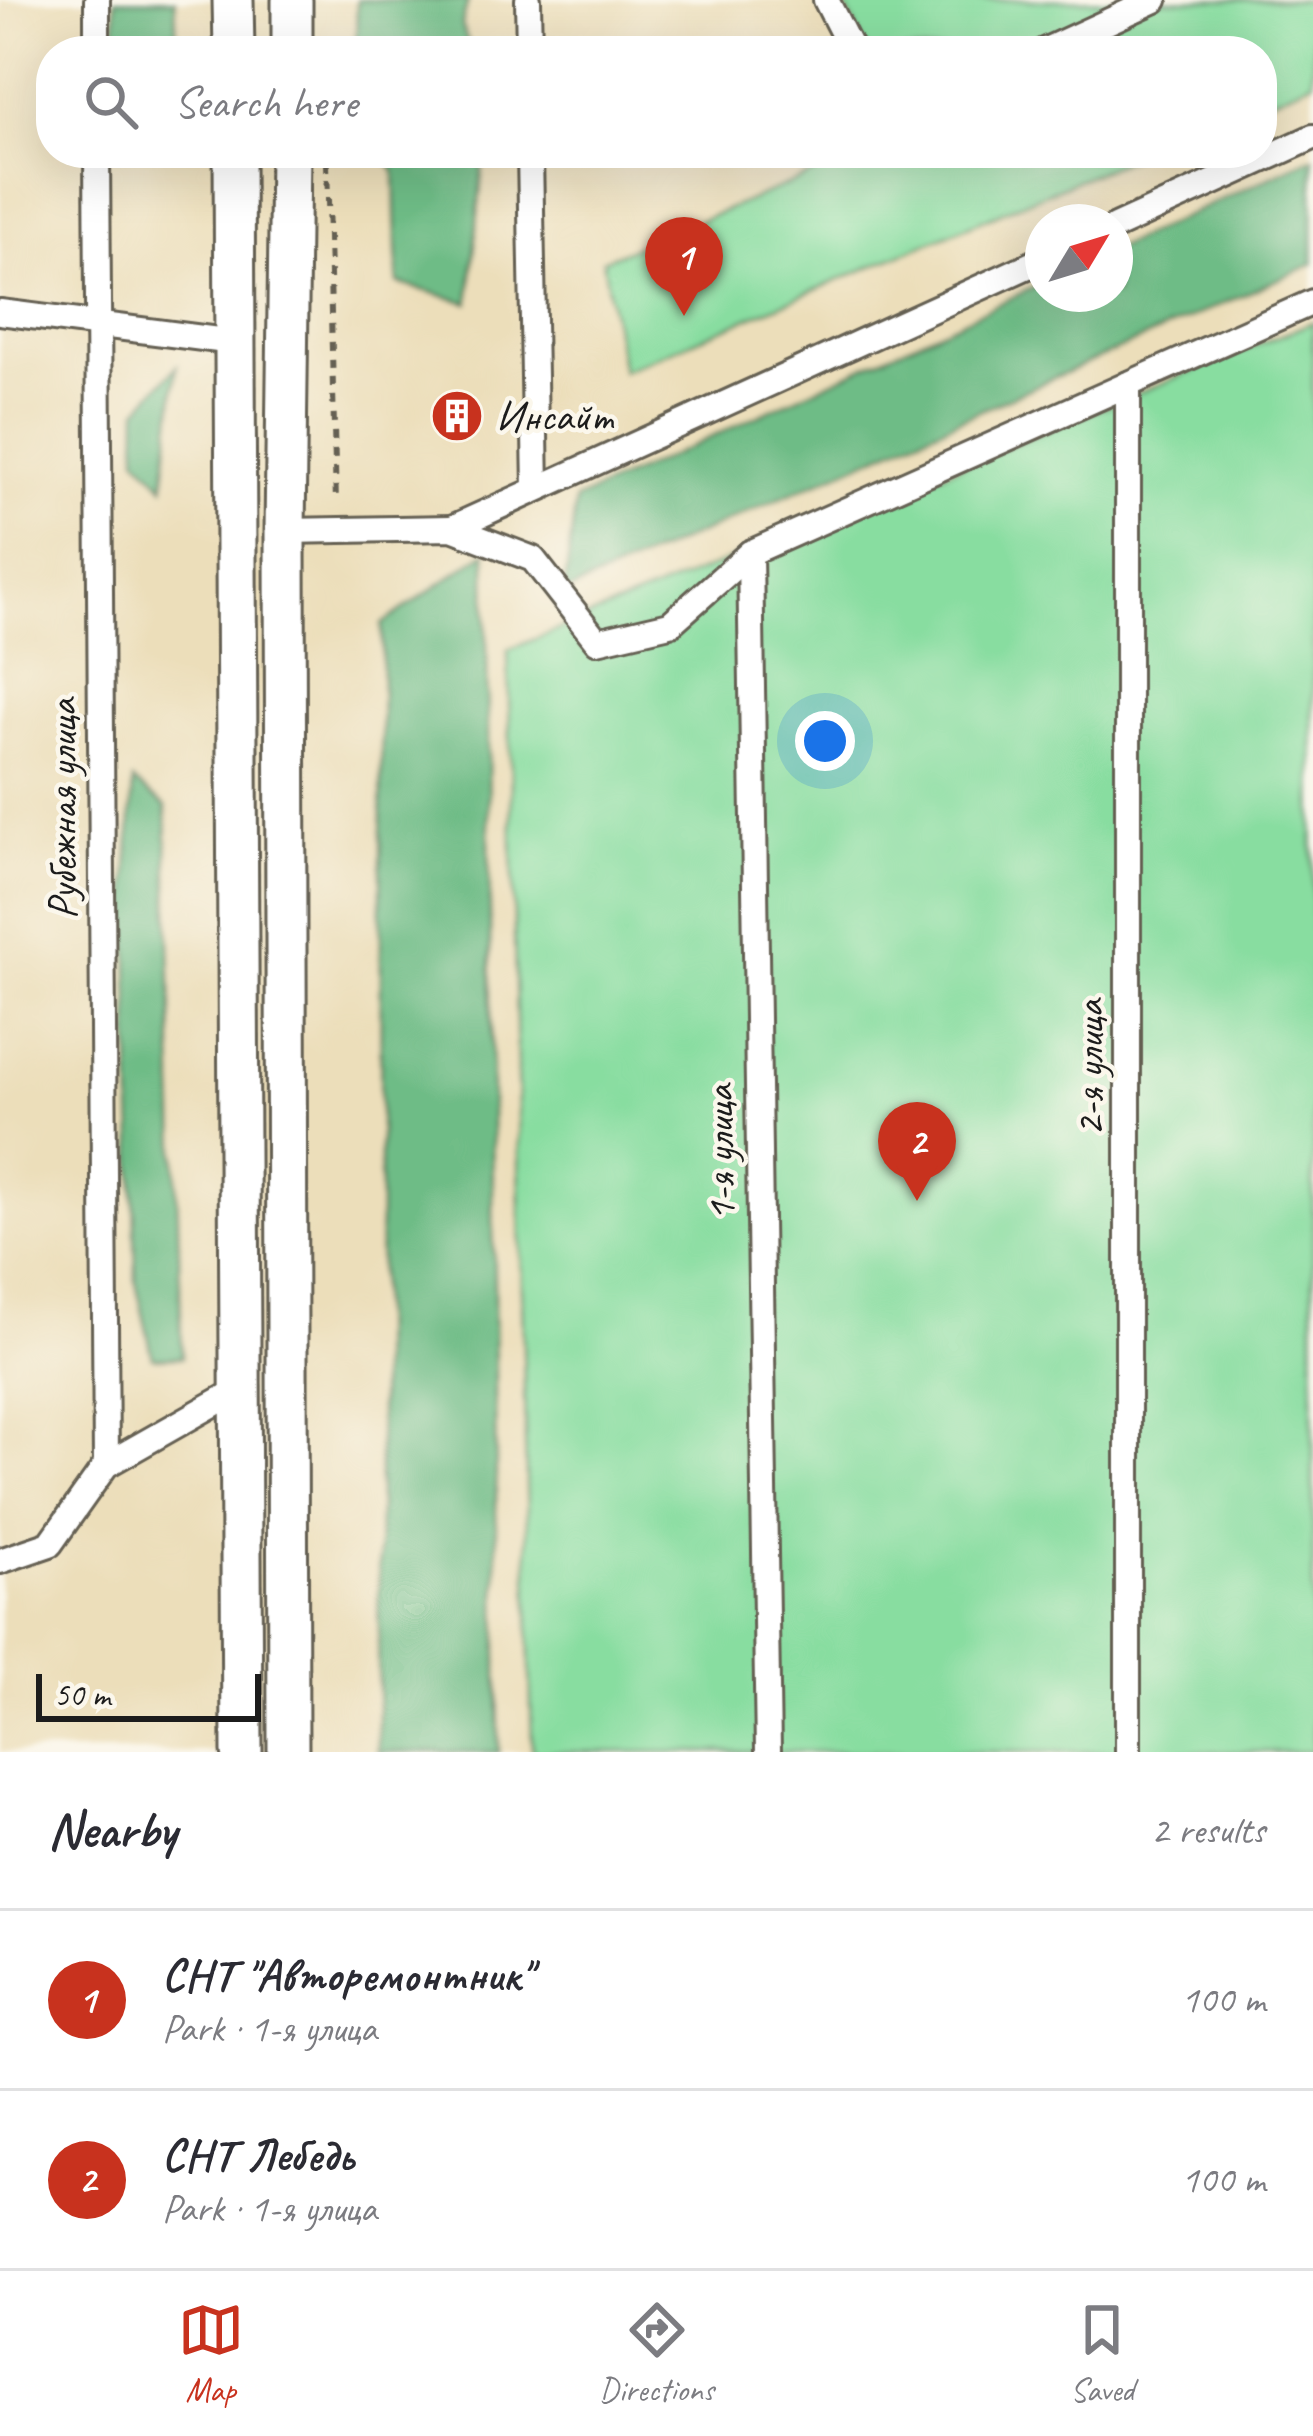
<!DOCTYPE html>
<meta charset="utf-8">
<style>
:root{--surface:#fff;--page:#f2f2f3;--text:#2b2b33;--muted:#7c7c81;--line:#e1e1e2;--accent:#c8321e}
body{margin:0;font-family:Caveat,sans-serif;background:var(--page);color:var(--text)}
.compass{position:absolute;left:1025px;top:204px;width:108px;height:108px;border-radius:50%;background:var(--surface);box-shadow:0 12px 48px #0002;rotate:52deg}
.scale{position:absolute;left:36px;bottom:30px;width:225px;box-sizing:border-box;padding-left:12px;border:6px solid #1c1c1c;border-top:0;font-size:33px;line-height:42px;white-space:nowrap;color:#1c1c1c;-webkit-text-stroke:9px #fbf7ec;paint-order:stroke}
.you{position:absolute;left:825px;top:741px;width:42px;height:42px;margin:-30px;border:9px solid #fff;border-radius:50%;background:#1a73e8;box-shadow:0 0 0 18px #1a73e833}
.badge{display:grid;place-items:center;width:78px;height:78px;border-radius:50%;background:var(--accent);color:#fff;font-size:39px;font-weight:700}
.pin{position:absolute;translate:-50% -99px;filter:drop-shadow(0 3px 6px #0008)}
.pin::after{content:'';position:absolute;top:63px;width:42px;height:36px;background:inherit;clip-path:polygon(0 0,100% 0,50% 100%)}
.list{margin:0;padding:0;list-style:none}
h2{display:flex;justify-content:space-between;align-items:center;height:156px;margin:0;padding:0 48px;font-size:51px}
h2 small{font-size:39px;font-weight:400;color:var(--muted)}
.list li{display:grid;grid-template-columns:78px 1fr auto;gap:36px;align-items:center;box-sizing:border-box;height:180px;padding:0 48px;border-top:3px solid var(--line)}
.list b{display:block;font-size:45px;white-space:nowrap}
.list p{margin:0;font-size:39px;white-space:nowrap;color:var(--muted)}
.list em{font-size:39px;font-style:normal;color:var(--muted)}
.icon{flex:none;width:66px;height:66px;fill:none;stroke:currentColor;stroke-width:2;stroke-linecap:round;stroke-linejoin:round}
.map{position:relative;flex:none;width:1313px;height:1752px;overflow:hidden}
.search{position:absolute;background:var(--surface);box-shadow:0 12px 48px #0002;left:36px;right:36px;top:36px;height:132px;display:flex;align-items:center;gap:30px;box-sizing:border-box;padding:0 42px;border-radius:48px;color:var(--muted);font-size:45px}
.sheet{height:516px;background:var(--surface)}
nav{display:flex;justify-content:space-around;align-items:center;box-sizing:border-box;height:168px;border-top:3px solid var(--line);background:var(--surface);font-size:33px;color:var(--muted)}
nav a{display:grid;justify-items:center;gap:6px}
nav .on{color:var(--accent)}
.map>svg:first-child{display:block}
.green{fill:#88dda0;stroke:#527c5e;stroke-width:3}
.forest{fill:#6ebc86;stroke:#456c51;stroke-width:3}
.lines{fill:none;stroke-linecap:round;stroke-linejoin:round}
.minor-casing{stroke:#656053;stroke-width:30}
.trunk-casing{stroke:#656053;stroke-width:45}
.path{stroke:#656053;stroke-width:6;stroke-dasharray:9 9;stroke-linecap:butt}
.minor{stroke:#fff;stroke-width:24}
.trunk{stroke:#fff;stroke-width:39}
.labels{text-anchor:middle;dominant-baseline:central;stroke-width:9;stroke-linejoin:round;paint-order:stroke}
.poi-label{font-size:42px;fill:#1c1c1c;stroke:#fbf7ec;text-anchor:start}
.street-label{font-size:42px;fill:#1c1c1c;stroke:#fbf7ec}
</style>
<div class="map">
<svg width="1313" height="1752" viewBox="0 0 1313 1752">
<rect width="100%" height="100%" fill="#fbf7ec"/>
<filter id="ink" filterUnits="userSpaceOnUse"><feTurbulence type="fractalNoise" baseFrequency=".00833" numOctaves="2"/><feDisplacementMap in="SourceGraphic" scale="24" xChannelSelector="R" yChannelSelector="G"/><feConvolveMatrix kernelMatrix="1 2 1 2 8 2 1 2 1" color-interpolation-filters="sRGB"/></filter>
<filter id="wash" filterUnits="userSpaceOnUse"><feTurbulence type="fractalNoise" baseFrequency=".004" numOctaves="4" result="noise"/><feDisplacementMap in="SourceGraphic" scale="48" xChannelSelector="R" yChannelSelector="G"/><feGaussianBlur stdDeviation="2.7" result="paint"/><feColorMatrix in="noise" values="0 0 0 0 0 0 0 0 0 0 0 0 0 0 0 0 0 1.4 0 .05"/><feComposite in="paint" operator="in"/></filter>
<g filter="url(#wash)">
<rect width="100%" height="100%" fill="#ecdeba"/>
<!-- green -->
<g class="green">
<path d="M 842,0 L 1313,0 L 1313,81 L 1262,103 L 1262,51 L 868,51 Z"/>
<path d="M 865,153 L 1142,153 L 622,371 L 603,260 Z"/>
<path d="M 1313,322 L 1313,1752 L 532,1752 L 508,650 Z"/>
</g>
<!-- forest -->
<g class="forest">
<path d="M 115,0 L 175,0 L 177,51 L 116,51 Z"/>
<path d="M 357,0 L 468,0 L 462,25 L 471,51 L 356,51 Z"/>
<path d="M 380,153 L 484,153 L 469,303 L 398,283 L 395,171 Z"/>
<path d="M 1313,157 L 1313,264 L 564,593 L 576,500 L 1043,283 L 1043,294 L 1115,294 L 1115,249 Z"/>
<path d="M 177,366 L 164,486 L 137,457 L 138,409 Z"/>
<path d="M 486,552 L 499,1752 L 378,1752 L 382,624 Z"/>
<path d="M 133,781 L 166,807 L 182,1357 L 153,1358 L 136,1282 L 127,887 Z"/>
</g>
</g>
<g filter="url(#ink)">
<g class="lines">
<!-- minor casing -->
<g class="minor-casing">
<g id="minor">
<path d="M 97,0 L 97,51"/>
<path d="M 528,0 L 529,51"/>
<path d="M 826,0 L 852,51"/>
<path d="M 1044,51 L 1155,0"/>
<path d="M 97,153 L 106,1465"/>
<path d="M 530,153 L 536,489"/>
<path d="M 1115,227 L 1313,137"/>
<path d="M 0,312 L 234,342"/>
<path d="M 452,528 L 1043,259"/>
<path d="M 285,531 L 452,528 L 533,559 L 597,641 L 670,624 L 750,553 L 1313,302"/>
<path d="M 750,553 L 768,1752"/>
<path d="M 0,1561 L 50,1544 L 106,1465 L 240,1389"/>
<path d="M 1128,1752 L 1128,384"/>
</g>
</g>
<!-- trunk casing -->
<g class="trunk-casing">
<g id="trunk">
<path d="M 233,0 L 234,51"/>
<path d="M 292,51 L 292,0"/>
<path d="M 234,153 L 242,1752"/>
<path d="M 288,1752 L 285,531 L 290,153"/>
</g>
</g>
<!-- path -->
<path class="path" d="M 327,162 L 336,503"/>
<!-- minor -->
<use href="#minor" class="minor"/>
<!-- trunk -->
<use href="#trunk" class="trunk"/>
</g>
</g>
<!-- icons -->
<defs>
<g id="building-disc" transform="scale(2.7)"><circle r="9.5" fill="#c8321e" stroke="#fbf7ec"/><path d="M-4-6H4V6H1V3H-1V6H-4ZM-2.5-4.3h1.7v1.8h-1.7ZM.8-4.3h1.7v1.8H.8ZM-2.5-1h1.7V.8h-1.7ZM.8-1h1.7V.8H.8Z" fill="#fff"/></g>
</defs>
<g fill-rule="evenodd">
<use href="#building-disc" x="457" y="416"/>
</g>
<g class="labels">
<!-- poi labels -->
<g class="poi-label">
<text x="496" y="416">Инсайт</text>
</g>
<!-- street labels -->
<g class="street-label">
<text transform="translate(62 809) rotate(-90)">Рубежная улица</text>
<text transform="translate(1089 1068) rotate(-90)">2-я улица</text>
<text transform="translate(720 1153) rotate(-91)">1-я улица</text>
</g>
</g>
</svg>
<svg class="compass" viewBox="-18 -18 36 36"><path d="M0-13l5 13h-10z" fill="#e53935"/><path d="M0 13l5-13h-10z" fill="#7c7c81"/></svg>
<div class="scale">50 m</div>
<div class="you"></div>
<div class="pin badge" style="left:684px;top:316px">1</div>
<div class="pin badge" style="left:917px;top:1201px">2</div>
<div class="search"><svg class="icon" aria-label="search" viewBox="0 0 24 24"><circle cx="10" cy="10" r="6"/><path d="M15 15l6 6"/></svg>Search here</div>
</div>
<section class="sheet">
<h2>Nearby<small>2 results</small></h2>
<ul class="list">
<li><span class="badge">1</span><div><b>СНТ &quot;Авторемонтник&quot;</b><p>Park · 1-я улица</p></div><em>100 m</em></li>
<li><span class="badge">2</span><div><b>СНТ Лебедь</b><p>Park · 1-я улица</p></div><em>100 m</em></li>
</ul>
</section>
<nav>
<a class="on"><svg class="icon" aria-label="map" viewBox="0 0 24 24"><path d="M3 6l6-2 6 2 6-2v14l-6 2-6-2-6 2zM9 4v14M15 6v14"/></svg>Map</a>
<a><svg class="icon" aria-label="directions" viewBox="0 0 24 24"><path d="M12 3l9 9-9 9-9-9zM9 14v-3h6M13 9l2 2-2 2"/></svg>Directions</a>
<a><svg class="icon" aria-label="saved" viewBox="0 0 24 24"><path d="M7 4h10v16l-5-4-5 4z"/></svg>Saved</a>
</nav>
